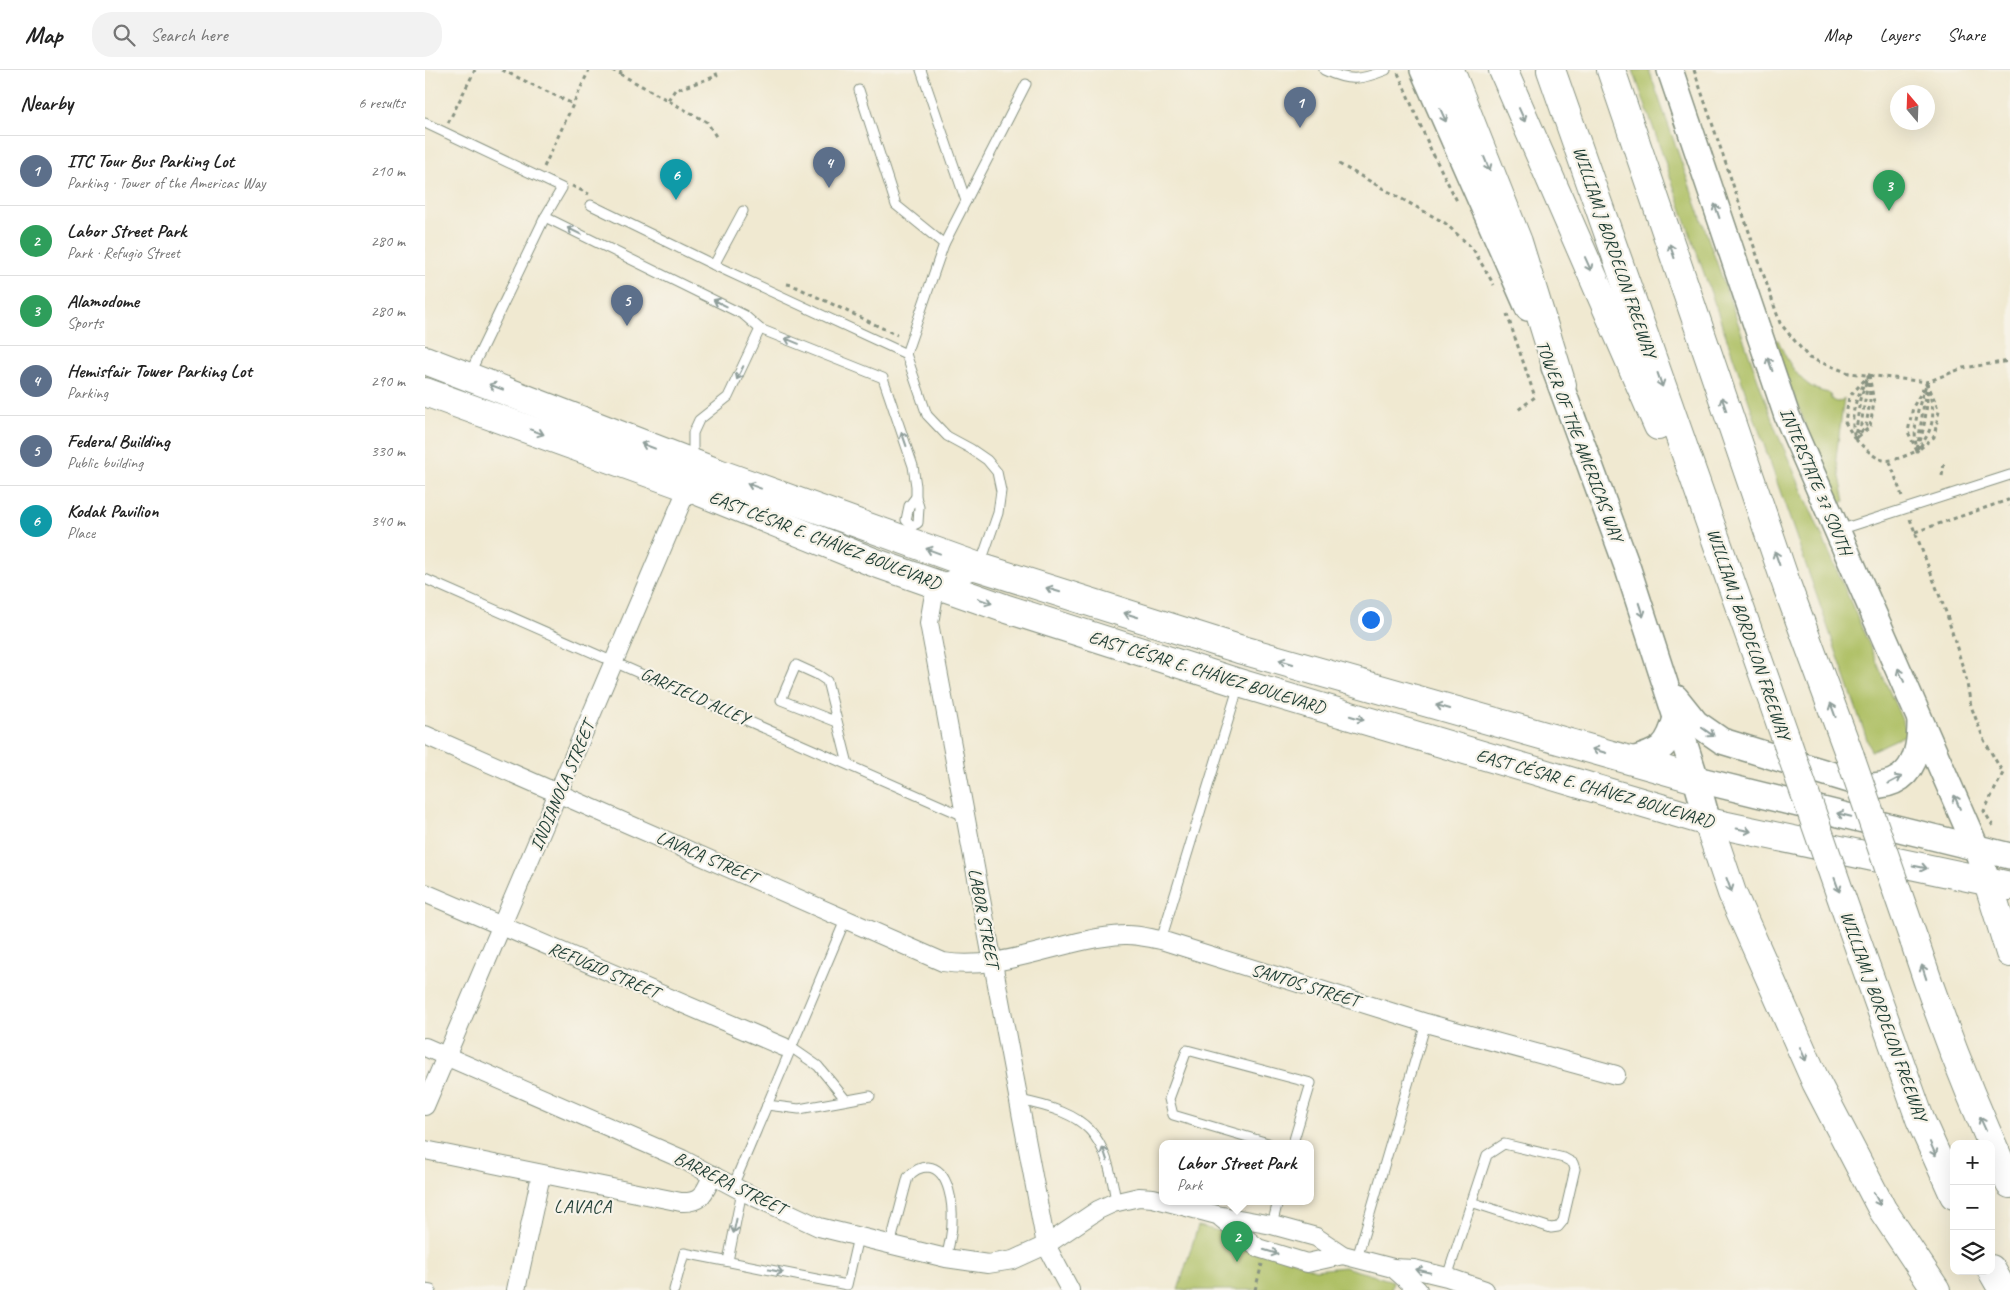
<!DOCTYPE html>
<meta charset="utf-8">
<style>
:root{--surface:#fff;--page:#f2f2f2;--text:#222;--muted:#767676;--line:#e0e0e0;--accent:#d93025}
body{margin:0;font-family:Caveat,sans-serif;background:var(--page);color:var(--text)}
.controls{position:absolute;right:15px;bottom:15px;display:grid;overflow:hidden;border-radius:10px;box-shadow:0 5px 20px #0002}
.controls button{width:45px;height:45px;display:grid;place-items:center;padding:0;border:0;border-bottom:1px solid var(--line);background:var(--surface);color:var(--text);font:25px sans-serif}
.compass{position:absolute;left:1465px;top:15px;width:45px;height:45px;border-radius:50%;background:var(--surface);box-shadow:0 5px 20px #0002;rotate:341deg}
.you{position:absolute;left:945px;top:549px;width:18px;height:18px;margin:-12px;border:4px solid #fff;border-radius:50%;background:#1a73e8;box-shadow:0 0 0 8px #1a73e833}
.badge{display:grid;place-items:center;width:32px;height:32px;border-radius:50%;background:var(--accent);color:#fff;font-size:16px;font-weight:700}
.pin{position:absolute;translate:-50% -41px;filter:drop-shadow(0 1px 2px #0008)}
.pin::after{content:'';position:absolute;top:26px;width:18px;height:15px;background:inherit;clip-path:polygon(0 0,100% 0,50% 100%)}
.popup{position:absolute;left:734px;top:1070px;width:155px;height:65px;box-sizing:border-box;display:grid;place-content:center;border-radius:10px;background:var(--surface);filter:drop-shadow(0 1px 4px #0005);font-size:16px;white-space:nowrap;color:var(--muted)}
.popup b{font-size:19px;color:var(--text)}
.popup::after{content:'';position:absolute;left:50%;top:100%;margin-left:-10px;border:10px solid transparent;border-top-color:var(--surface)}
.list{margin:0;padding:0;list-style:none}
h2{display:flex;justify-content:space-between;align-items:center;height:65px;margin:0;padding:0 20px;font-size:21px}
h2 small{font-size:16px;font-weight:400;color:var(--muted)}
.list li{display:grid;grid-template-columns:32px 1fr auto;gap:15px;align-items:center;box-sizing:border-box;height:70px;padding:0 20px;border-top:1px solid var(--line)}
.list b{display:block;font-size:19px;white-space:nowrap}
.list p{margin:0;font-size:16px;white-space:nowrap;color:var(--muted)}
.list em{font-size:16px;font-style:normal;color:var(--muted)}
.icon{flex:none;width:28px;height:28px;fill:none;stroke:currentColor;stroke-width:2;stroke-linecap:round;stroke-linejoin:round}
.map{position:relative;flex:none;width:1585px;height:1220px;overflow:hidden}
header{display:flex;align-items:center;gap:30px;box-sizing:border-box;height:70px;padding:0 25px;background:var(--surface);border-bottom:1px solid var(--line)}
header strong{font-size:24px}
nav{display:flex;gap:28px;margin-inline-start:auto;font-size:18px}
.search{width:350px;height:45px;background:var(--page);display:flex;align-items:center;gap:12px;box-sizing:border-box;padding:0 18px;border-radius:20px;color:var(--muted);font-size:19px}
main{display:flex}
aside{flex:1;background:var(--surface)}
.map>svg:first-child{display:block}
.green{fill:#adbf63;stroke:#667e4c}
.lines{fill:none;stroke-linecap:round;stroke-linejoin:round}
.service-casing{stroke:#889382;stroke-width:11}
.minor-casing{stroke:#889382;stroke-width:20}
.secondary-casing{stroke:#889382;stroke-width:28}
.primary-casing{stroke:#889382;stroke-width:30}
.motorway-casing{stroke:#889382;stroke-width:30}
.path{stroke:#889382;stroke-width:3;stroke-dasharray:4 4;stroke-linecap:butt}
.service{stroke:#fff;stroke-width:9}
.minor{stroke:#fff;stroke-width:18}
.secondary{stroke:#fff;stroke-width:25}
.primary{stroke:#fff;stroke-width:28}
.motorway{stroke:#fff;stroke-width:28}
.motorway-bridge-casing{stroke:#889382;stroke-width:30;stroke-linecap:butt}
.motorway-bridge{stroke:#fff;stroke-width:28}
.oneway{stroke:#8f9e9a}
.labels{text-anchor:middle;dominant-baseline:central;stroke-width:4.5;stroke-linejoin:round;paint-order:stroke}
.street-label{font-size:18px;fill:#1f3d34;stroke:#f7f3e8}
.neighbourhood-label{font-size:19px;letter-spacing:1px;fill:#1f3d34;stroke:#f7f3e8}
</style>
<header>
<strong>Map</strong>
<div class="search"><svg class="icon" aria-label="search" viewBox="0 0 24 24"><circle cx="10" cy="10" r="6"/><path d="M15 15l6 6"/></svg>Search here</div>
<nav><a>Map</a><a>Layers</a><a>Share</a></nav>
</header>
<main>
<aside>
<h2>Nearby<small>6 results</small></h2>
<ul class="list">
<li><span class="badge" style="background:#5c6f8a">1</span><div><b>ITC Tour Bus Parking Lot</b><p>Parking · Tower of the Americas Way</p></div><em>210 m</em></li>
<li><span class="badge" style="background:#2e9e5b">2</span><div><b>Labor Street Park</b><p>Park · Refugio Street</p></div><em>280 m</em></li>
<li><span class="badge" style="background:#2e9e5b">3</span><div><b>Alamodome</b><p>Sports</p></div><em>280 m</em></li>
<li><span class="badge" style="background:#5c6f8a">4</span><div><b>Hemisfair Tower Parking Lot</b><p>Parking</p></div><em>290 m</em></li>
<li><span class="badge" style="background:#5c6f8a">5</span><div><b>Federal Building</b><p>Public building</p></div><em>330 m</em></li>
<li><span class="badge" style="background:#0f9aa8">6</span><div><b>Kodak Pavilion</b><p>Place</p></div><em>340 m</em></li>
</ul>
</aside>
<div class="map">
<svg width="1585" height="1220" viewBox="0 0 1585 1220">
<rect width="100%" height="100%" fill="#f7f3e8"/>
<filter id="ink" filterUnits="userSpaceOnUse"><feTurbulence type="fractalNoise" baseFrequency=".02" numOctaves="2"/><feDisplacementMap in="SourceGraphic" scale="10" xChannelSelector="R" yChannelSelector="G"/><feConvolveMatrix kernelMatrix="1 2 1 2 8 2 1 2 1" color-interpolation-filters="sRGB"/></filter>
<filter id="wash" filterUnits="userSpaceOnUse"><feTurbulence type="fractalNoise" baseFrequency=".0096" numOctaves="4" result="noise"/><feDisplacementMap in="SourceGraphic" scale="20" xChannelSelector="R" yChannelSelector="G"/><feGaussianBlur stdDeviation="1.12" result="paint"/><feColorMatrix in="noise" values="0 0 0 0 0 0 0 0 0 0 0 0 0 0 0 0 0 1.4 0 .05"/><feComposite in="paint" operator="in"/></filter>
<g filter="url(#wash)">
<rect width="100%" height="100%" fill="#f0e9d1"/>
<!-- green -->
<g class="green">
<path d="M 1208,0 L 1224,0 L 1350,358 L 1483,664 L 1446,681 Z"/>
<path d="M 1353,270 C 1363,293 1377,320 1405,323 L 1406,329 C 1411,333 1414,333 1419,328 L 1411,387 L 1420,431 L 1415,433 L 1399,401 L 1349,276 L 1349,271 Z"/>
<path d="M 773,1156 L 805,1164 L 890,1200 L 919,1197 L 968,1211 L 966,1220 L 753,1220 Z"/>
</g>
</g>
<g filter="url(#ink)">
<g class="lines">
<!-- service casing -->
<g class="service-casing">
<g id="service">
<path d="M 496,0 L 541,131"/>
<path d="M 899,0 C 924,12 936,10 961,0"/>
<path d="M 434,20 L 471,135 L 519,174 L 481,284 L 502,345 L 522,366 L 546,379 L 562,390 L 572,402 L 576,421 L 573,443 L 555,495"/>
<path d="M 0,53 L 137,118 L 120,147 L 44,305"/>
<path d="M 166,135 L 289,195 L 481,284"/>
<path d="M 120,147 L 319,245 L 335,259 L 458,308 L 488,396 L 491,416 L 491,427 L 494,437 L 493,453 L 487,456 L 483,470"/>
<path d="M 519,174 L 601,14"/>
<path d="M 289,195 L 318,141"/>
<path d="M 268,391 L 268,363 L 274,350 L 303,327 L 335,259"/>
<path d="M 487,456 L 481,450 L 484,436 L 491,427"/>
<path d="M 1414,460 L 1585,405"/>
<path d="M 0,509 L 539,746"/>
<path d="M 412,652 L 356,630 L 371,595 L 393,605 L 402,611 L 423,694"/>
<path d="M 736,870 L 814,615"/>
<path d="M 367,978 L 393,996 L 421,1030"/>
<path d="M 594,1030 C 664,1044 680,1062 691,1131"/>
<path d="M 342,1035 L 374,1039 L 445,1026"/>
<path d="M 843,1073 L 748,1045 L 744,1029 L 762,980 L 886,1013 L 868,1073"/>
<path d="M 308,1116 L 421,848"/>
<path d="M 847,1155 L 853,1131"/>
<path d="M 465,1175 L 483,1107 C 488,1101 494,1097 503,1097 C 525,1099 528,1137 527,1153 C 527,1165 524,1176 521,1188"/>
<path d="M 932,1188 L 1001,953"/>
<path d="M 303,1191 L 317,1121"/>
<path d="M 1022,1207 L 1062,1085 L 1079,1074 L 1139,1088 L 1148,1093 L 1150,1099 L 1138,1151 L 1133,1157 L 1126,1158 L 1046,1132"/>
<path d="M 0,1219 L 6,1220"/>
<path d="M 249,1220 L 259,1183 L 422,1215 L 433,1167"/>
</g>
</g>
<!-- minor casing -->
<g class="minor-casing">
<g id="minor">
<path d="M 554,497 L 514,515 L 508,530 L 504,553 L 621,1175 L 645,1220"/>
<path d="M 0,665 L 518,892 C 579,902 638,868 699,865 C 712,864 724,868 736,870 L 1001,953 L 1191,1005"/>
<path d="M 0,823 L 359,977"/>
<path d="M 0,977 L 257,1089 L 317,1121 L 394,1157 L 521,1188 L 563,1194 L 588,1190 L 621,1175 L 673,1140 L 688,1133 L 714,1127 L 728,1128 L 792,1145 L 847,1155 L 891,1167 L 918,1185 L 968,1198 L 989,1199 L 1022,1207 L 1060,1220"/>
<path d="M 0,1036 L 263,417 L 265,407"/>
<path d="M 0,1080 L 256,1132 C 278,1133 279,1122 288,1105"/>
<path d="M 796,1148 L 833,1178 L 882,1193 L 918,1185"/>
<path d="M 968,1198 L 993,1220"/>
<path d="M 91,1220 L 116,1105"/>
</g>
</g>
<!-- secondary casing -->
<g class="secondary-casing">
<g id="secondary">
<path d="M 998,0 L 1103,238"/>
<path d="M 1245,0 L 1362,346 L 1551,777 L 1563,812"/>
<path d="M 1129,297 L 1203,499 L 1271,709 L 1283,752"/>
<path d="M 1251,628 L 1271,653 L 1297,671 L 1444,716 C 1485,716 1495,688 1495,652"/>
<path d="M 1207,690 C 1235,682 1243,678 1251,648"/>
<path d="M 1271,709 L 1585,786"/>
</g>
</g>
<!-- primary casing -->
<g class="primary-casing">
<g id="primary">
<path d="M 0,290 L 293,403 L 554,497 L 814,579 L 1271,709"/>
<path d="M 0,322 L 263,417 L 448,492 L 579,538 L 814,613 L 1283,752 L 1585,816"/>
</g>
</g>
<!-- motorway casing -->
<g class="motorway-casing">
<g id="motorway">
<path d="M 1025,0 L 1093,172 L 1137,315"/>
<path d="M 1078,0 L 1233,356"/>
<path d="M 1126,0 L 1361,669"/>
<path d="M 1186,0 L 1362,516 L 1425,686"/>
<path d="M 1283,752 L 1307,823 L 1391,1012 L 1457,1139 L 1511,1220"/>
<path d="M 1563,812 L 1585,883"/>
<path d="M 1425,852 L 1495,1049 L 1529,1125"/>
<path d="M 1489,870 C 1516,953 1548,1034 1585,1114"/>
<path d="M 1566,1199 L 1578,1220"/>
</g>
</g>
<!-- path -->
<g class="path">
<path d="M 77,0 L 148,34"/>
<path d="M 187,0 L 195,4 L 197,0"/>
<path d="M 1269,0 L 1355,253 L 1384,288 L 1424,303 L 1502,312 L 1538,298 L 1585,291"/>
<path d="M 973,3 L 1006,80 L 1033,133"/>
<path d="M 195,4 L 282,52 L 292,68"/>
<path d="M 243,30 L 250,20 L 292,6 L 290,0"/>
<path d="M 23,53 L 50,0"/>
<path d="M 914,94 L 1020,153 L 1048,179 L 1069,215"/>
<path d="M 119,97 L 164,0"/>
<path d="M 147,116 L 164,124"/>
<path d="M 362,214 L 367,215 L 472,265"/>
<path d="M 1082,244 L 1110,327 L 1093,340"/>
<path d="M 1444,305 L 1449,332 L 1445,357 L 1430,369 L 1420,352 L 1424,327 Z"/>
<path d="M 1444,305 L 1445,331 L 1441,356 L 1430,369 C 1424,342 1431,328 1444,305 Z"/>
<path d="M 1444,305 L 1436,355 L 1430,369 L 1435,329 Z"/>
<path d="M 1502,312 L 1514,341 L 1509,367 L 1492,381 L 1483,362 L 1488,337 Z"/>
<path d="M 1502,312 C 1510,343 1512,354 1492,381 C 1487,355 1493,337 1502,312 Z"/>
<path d="M 1502,312 C 1503,337 1500,357 1492,381 Z"/>
<path d="M 1430,369 C 1457,394 1457,396 1492,381"/>
<path d="M 1465,392 L 1478,429"/>
<path d="M 1517,406 L 1519,394"/>
<path d="M 1485,449 L 1522,545 L 1541,608 L 1546,636 L 1559,670 L 1578,703 L 1559,741 L 1568,756"/>
<path d="M 1490,462 L 1583,430 L 1585,436"/>
<path d="M 830,1220 L 837,1194"/>
</g>
<!-- service -->
<use href="#service" class="service"/>
<!-- minor -->
<use href="#minor" class="minor"/>
<!-- secondary -->
<use href="#secondary" class="secondary"/>
<!-- primary -->
<use href="#primary" class="primary"/>
<!-- motorway -->
<use href="#motorway" class="motorway"/>
<!-- motorway-bridge casing -->
<g class="motorway-bridge-casing">
<g id="motorway-bridge">
<path d="M 1361,669 L 1425,852"/>
<path d="M 1425,686 L 1489,870"/>
</g>
</g>
<!-- motorway-bridge -->
<use href="#motorway-bridge" class="motorway-bridge"/>
</g>
<!-- one-way arrows -->
<defs><path id="oneway-shaft" d="M-6 0H5M1.5-3L5.5 0L1.5 3" fill="none" stroke-width="1.6" stroke-linecap="round" stroke-linejoin="round" transform="scale(1.25)"/></defs>
<g class="oneway">
<use href="#oneway-shaft" transform="translate(1018 45) rotate(66)"/>
<use href="#oneway-shaft" transform="translate(1097 45) rotate(66)"/>
<use href="#oneway-shaft" transform="translate(1062 94) rotate(68)"/>
<use href="#oneway-shaft" transform="translate(1292 141) rotate(-109)"/>
<use href="#oneway-shaft" transform="translate(149 161) rotate(-154)"/>
<use href="#oneway-shaft" transform="translate(1247 181) rotate(-109)"/>
<use href="#oneway-shaft" transform="translate(1163 194) rotate(66)"/>
<use href="#oneway-shaft" transform="translate(295 233) rotate(-154)"/>
<use href="#oneway-shaft" transform="translate(367 271) rotate(-158)"/>
<use href="#oneway-shaft" transform="translate(1345 294) rotate(-109)"/>
<use href="#oneway-shaft" transform="translate(315 303) rotate(116)"/>
<use href="#oneway-shaft" transform="translate(1235 310) rotate(71)"/>
<use href="#oneway-shaft" transform="translate(71 317) rotate(-159)"/>
<use href="#oneway-shaft" transform="translate(1299 334) rotate(-109)"/>
<use href="#oneway-shaft" transform="translate(112 362) rotate(20)"/>
<use href="#oneway-shaft" transform="translate(479 369) rotate(-109)"/>
<use href="#oneway-shaft" transform="translate(223 376) rotate(-159)"/>
<use href="#oneway-shaft" transform="translate(329 416) rotate(-160)"/>
<use href="#oneway-shaft" transform="translate(508 481) rotate(-160)"/>
<use href="#oneway-shaft" transform="translate(1352 488) rotate(-109)"/>
<use href="#oneway-shaft" transform="translate(628 520) rotate(-163)"/>
<use href="#oneway-shaft" transform="translate(560 531) rotate(20)"/>
<use href="#oneway-shaft" transform="translate(1216 540) rotate(72)"/>
<use href="#oneway-shaft" transform="translate(706 545) rotate(-163)"/>
<use href="#oneway-shaft" transform="translate(861 592) rotate(-164)"/>
<use href="#oneway-shaft" transform="translate(1476 605) rotate(-114)"/>
<use href="#oneway-shaft" transform="translate(1018 637) rotate(-164)"/>
<use href="#oneway-shaft" transform="translate(1408 640) rotate(-110)"/>
<use href="#oneway-shaft" transform="translate(932 648) rotate(17)"/>
<use href="#oneway-shaft" transform="translate(1283 662) rotate(35)"/>
<use href="#oneway-shaft" transform="translate(1174 681) rotate(-164)"/>
<use href="#oneway-shaft" transform="translate(1470 710) rotate(-28)"/>
<use href="#oneway-shaft" transform="translate(1532 732) rotate(-113)"/>
<use href="#oneway-shaft" transform="translate(1419 745) rotate(-166)"/>
<use href="#oneway-shaft" transform="translate(1319 760) rotate(12)"/>
<use href="#oneway-shaft" transform="translate(1495 797) rotate(12)"/>
<use href="#oneway-shaft" transform="translate(1304 815) rotate(70)"/>
<use href="#oneway-shaft" transform="translate(1412 815) rotate(70)"/>
<use href="#oneway-shaft" transform="translate(1499 902) rotate(-108)"/>
<use href="#oneway-shaft" transform="translate(1378 984) rotate(66)"/>
<use href="#oneway-shaft" transform="translate(1558 1054) rotate(-114)"/>
<use href="#oneway-shaft" transform="translate(1508 1079) rotate(66)"/>
<use href="#oneway-shaft" transform="translate(680 1084) rotate(-108)"/>
<use href="#oneway-shaft" transform="translate(1452 1129) rotate(63)"/>
<use href="#oneway-shaft" transform="translate(310 1156) rotate(102)"/>
<use href="#oneway-shaft" transform="translate(846 1182) rotate(17)"/>
<use href="#oneway-shaft" transform="translate(351 1201) rotate(11)"/>
<use href="#oneway-shaft" transform="translate(998 1201) rotate(-166)"/>
</g>
</g>
<g class="labels">
<!-- street labels -->
<g class="street-label">
<text transform="translate(1190 182) rotate(71)">WILLIAM J BORDELON FREEWAY</text>
<text transform="translate(1155 371) rotate(69)">TOWER OF THE AMERICAS WAY</text>
<text transform="translate(1391 411) rotate(67)">INTERSTATE 37 SOUTH</text>
<text transform="translate(400 470) rotate(21)">EAST CÉSAR E. CHÁVEZ BOULEVARD</text>
<text transform="translate(1324 564) rotate(71)">WILLIAM J BORDELON FREEWAY</text>
<text transform="translate(782 602) rotate(17)">EAST CÉSAR E. CHÁVEZ BOULEVARD</text>
<text transform="translate(270 626) rotate(24)">GARFIELD ALLEY</text>
<text transform="translate(137 716) rotate(-67)">INDIANOLA STREET</text>
<text transform="translate(1170 718) rotate(16)">EAST CÉSAR E. CHÁVEZ BOULEVARD</text>
<text transform="translate(282 787) rotate(23)">LAVACA STREET</text>
<text transform="translate(559 848) rotate(79)">LABOR STREET</text>
<text transform="translate(179 900) rotate(23)">REFUGIO STREET</text>
<text transform="translate(880 915) rotate(17)">SANTOS STREET</text>
<text transform="translate(1459 946) rotate(70)">WILLIAM J BORDELON FREEWAY</text>
<text transform="translate(305 1113) rotate(26)">BARRERA STREET</text>
</g>
<!-- neighbourhood labels -->
<g class="neighbourhood-label">
<text x="158" y="1136">LAVACA</text>
</g>
</g>
</svg>
<div class="controls">
<button>+</button>
<button>−</button>
<button><svg class="icon" aria-label="layers" viewBox="0 0 24 24"><path d="M12 4l9 5-9 5-9-5zM3 14l9 5 9-5"/></svg></button>
</div>
<svg class="compass" viewBox="-18 -18 36 36"><path d="M0-13l5 13h-10z" fill="#e53935"/><path d="M0 13l5-13h-10z" fill="#767676"/></svg>
<div class="you"></div>
<div class="pin badge" style="left:875px;top:58px;background:#5c6f8a">1</div>
<div class="pin badge" style="left:812px;top:1192px;background:#2e9e5b">2</div>
<div class="popup"><b>Labor Street Park</b>Park</div>
<div class="pin badge" style="left:1464px;top:141px;background:#2e9e5b">3</div>
<div class="pin badge" style="left:404px;top:118px;background:#5c6f8a">4</div>
<div class="pin badge" style="left:202px;top:256px;background:#5c6f8a">5</div>
<div class="pin badge" style="left:251px;top:130px;background:#0f9aa8">6</div>
</div>
</main>
